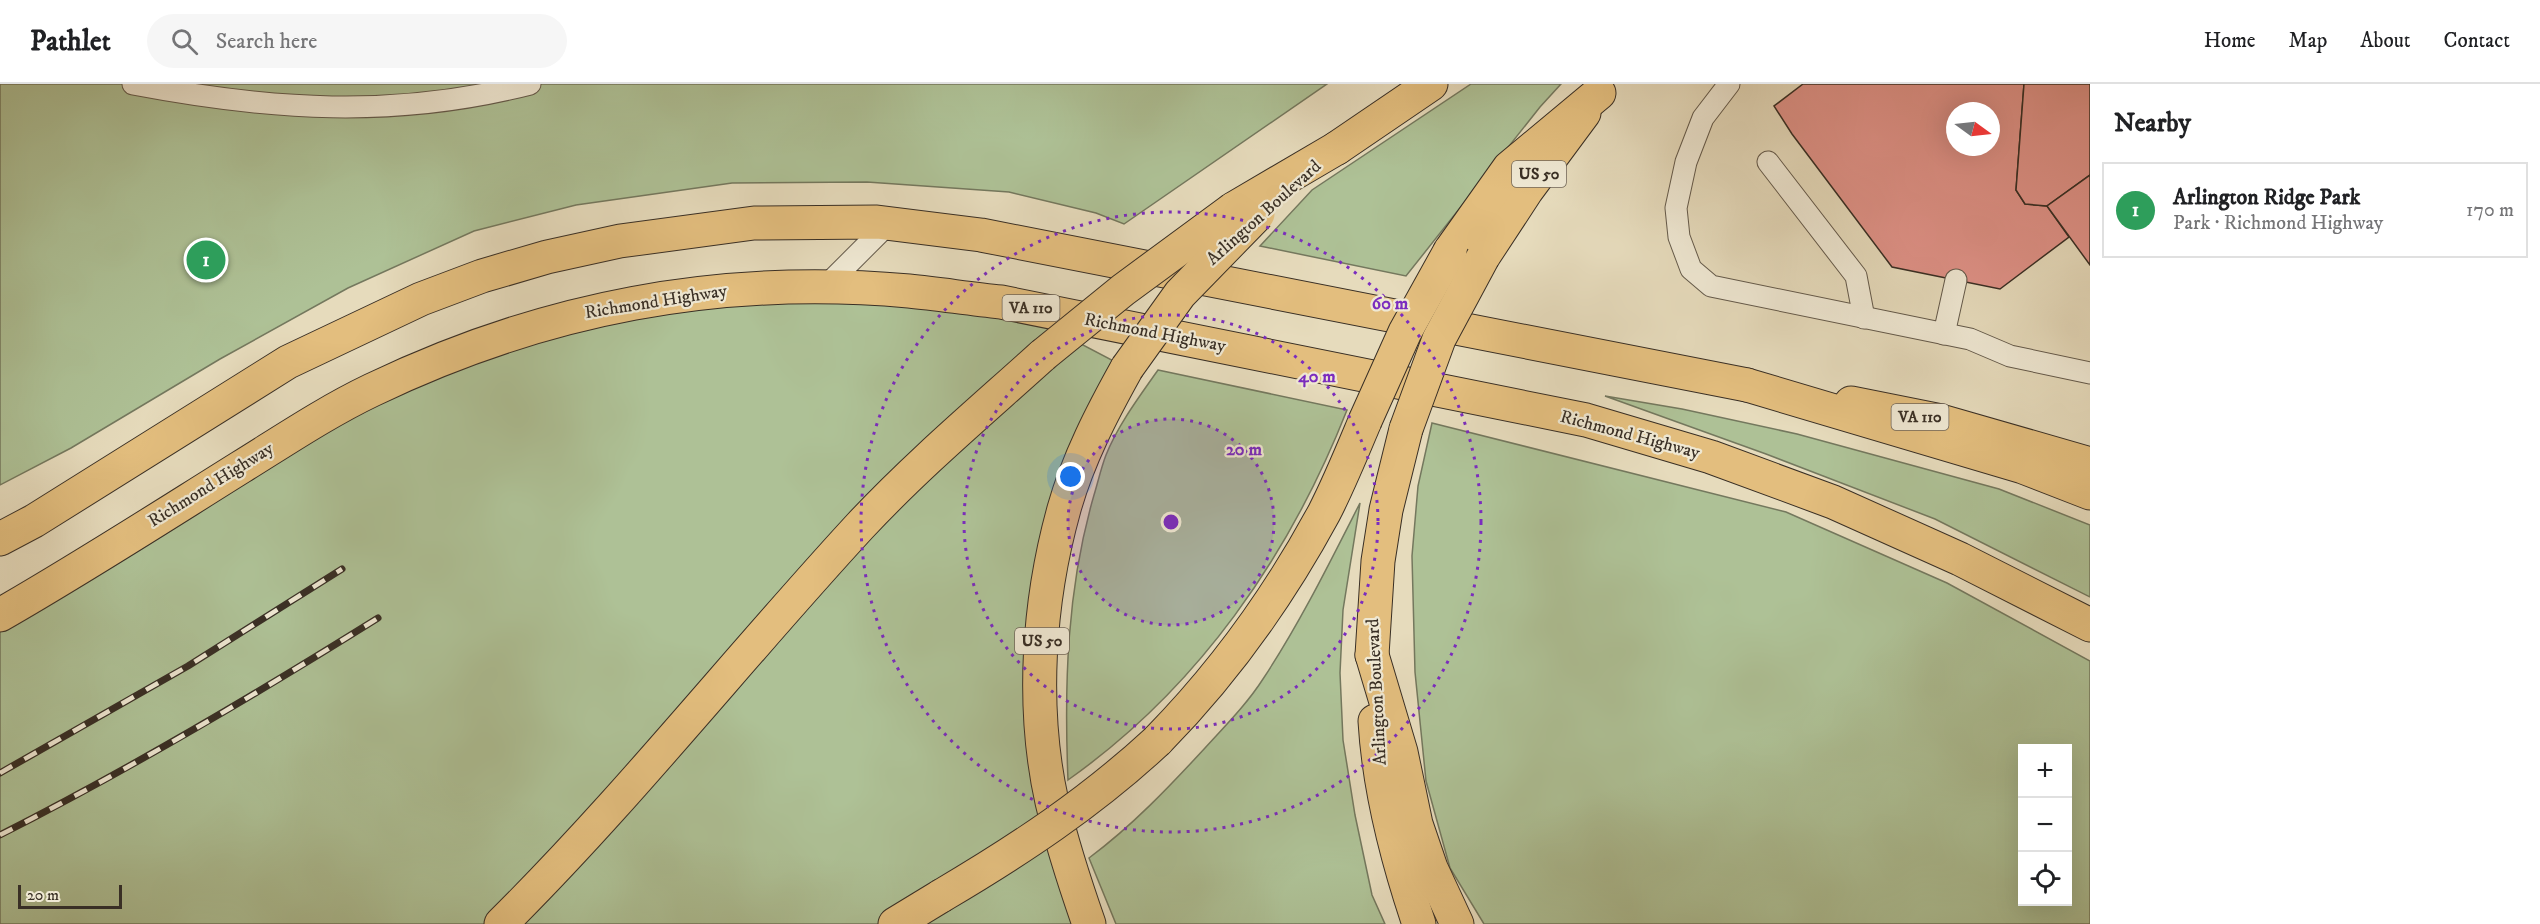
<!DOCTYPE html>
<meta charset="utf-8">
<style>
:root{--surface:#fff;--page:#f6f6f6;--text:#202124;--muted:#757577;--line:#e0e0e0;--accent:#0f766e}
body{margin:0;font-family:"IM FELL DW Pica",serif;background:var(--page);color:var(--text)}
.controls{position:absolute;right:18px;bottom:18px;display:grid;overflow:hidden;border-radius:0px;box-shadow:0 6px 24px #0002}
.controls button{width:54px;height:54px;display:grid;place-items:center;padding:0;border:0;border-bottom:2px solid var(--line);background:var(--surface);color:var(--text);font:30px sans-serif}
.compass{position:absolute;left:1946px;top:18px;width:54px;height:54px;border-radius:50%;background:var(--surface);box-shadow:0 6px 24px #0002;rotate:105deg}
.scale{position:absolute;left:18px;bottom:15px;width:104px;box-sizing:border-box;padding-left:6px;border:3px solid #392f25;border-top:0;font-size:16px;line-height:21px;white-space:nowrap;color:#392f25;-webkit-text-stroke:4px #efe8d3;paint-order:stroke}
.you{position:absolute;left:1071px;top:393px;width:21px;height:21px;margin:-15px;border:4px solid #fff;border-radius:50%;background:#1a73e8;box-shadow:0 0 0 9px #1a73e833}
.badge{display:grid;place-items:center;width:39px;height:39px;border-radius:50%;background:var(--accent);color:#fff;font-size:20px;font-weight:700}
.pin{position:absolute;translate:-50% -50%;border:3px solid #fff;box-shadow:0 2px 6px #0006}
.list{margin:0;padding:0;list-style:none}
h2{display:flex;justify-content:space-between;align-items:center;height:78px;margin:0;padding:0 24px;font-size:26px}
h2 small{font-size:20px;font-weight:400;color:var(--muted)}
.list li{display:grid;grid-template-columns:39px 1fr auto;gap:18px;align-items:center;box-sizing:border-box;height:96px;margin:0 12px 12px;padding:0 12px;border:2px solid var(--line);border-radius:0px}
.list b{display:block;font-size:22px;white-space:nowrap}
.list p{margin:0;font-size:20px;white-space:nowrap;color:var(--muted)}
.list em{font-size:20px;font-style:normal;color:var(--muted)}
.icon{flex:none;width:33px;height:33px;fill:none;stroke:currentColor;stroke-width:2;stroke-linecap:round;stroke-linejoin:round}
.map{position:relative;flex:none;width:2090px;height:840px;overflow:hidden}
header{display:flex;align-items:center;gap:36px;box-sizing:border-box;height:84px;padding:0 30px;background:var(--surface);border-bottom:2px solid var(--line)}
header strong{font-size:28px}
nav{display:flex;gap:33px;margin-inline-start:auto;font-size:21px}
.search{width:420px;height:54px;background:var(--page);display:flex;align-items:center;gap:15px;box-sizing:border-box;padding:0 21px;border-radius:33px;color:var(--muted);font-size:22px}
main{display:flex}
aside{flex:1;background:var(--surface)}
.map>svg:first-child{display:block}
.green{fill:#aec196;stroke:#74785e;stroke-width:1.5;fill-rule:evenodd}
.building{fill:#df9288;stroke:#392f25;stroke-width:1.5;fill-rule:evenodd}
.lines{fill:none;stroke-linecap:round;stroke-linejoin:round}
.service-casing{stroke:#645a4b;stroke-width:23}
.primary-casing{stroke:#392f25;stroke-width:35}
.trunk-casing{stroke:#392f25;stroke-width:35}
.motorway-casing{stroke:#392f25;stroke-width:35}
.service{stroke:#efe8d3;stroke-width:21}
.primary{stroke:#e3be7e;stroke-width:33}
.trunk{stroke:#e3be7e;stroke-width:33}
.motorway{stroke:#e3be7e;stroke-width:33}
.rail-casing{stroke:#392f25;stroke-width:7}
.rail{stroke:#efe8d3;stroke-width:4.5;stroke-dasharray:14;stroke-linecap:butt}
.trunk-bridge-casing{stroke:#392f25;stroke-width:35;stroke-linecap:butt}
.motorway-bridge-casing{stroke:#392f25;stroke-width:35;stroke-linecap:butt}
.trunk-bridge{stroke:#e3be7e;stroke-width:33}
.motorway-bridge{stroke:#e3be7e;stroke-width:33}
.ring{fill:none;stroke:#7b2cbf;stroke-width:3;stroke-dasharray:3 6}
.labels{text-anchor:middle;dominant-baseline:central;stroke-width:4.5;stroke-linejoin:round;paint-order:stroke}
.shield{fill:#efe8d3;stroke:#706659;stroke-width:1.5}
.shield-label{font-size:16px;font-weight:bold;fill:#392f25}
.street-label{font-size:18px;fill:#392f25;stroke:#efe8d3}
.centre{fill:#7b2cbf;stroke:#efe8d3;stroke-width:3}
.ring-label{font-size:18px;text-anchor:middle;font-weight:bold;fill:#7b2cbf;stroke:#efe8d3;stroke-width:4.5;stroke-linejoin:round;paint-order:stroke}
</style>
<header>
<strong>Pathlet</strong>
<div class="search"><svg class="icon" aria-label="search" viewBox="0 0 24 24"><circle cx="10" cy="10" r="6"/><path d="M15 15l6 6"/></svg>Search here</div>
<nav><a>Home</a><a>Map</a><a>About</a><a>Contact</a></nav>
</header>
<main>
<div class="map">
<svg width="2090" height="840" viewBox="0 0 2090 840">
<rect width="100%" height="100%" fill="#e6dbbc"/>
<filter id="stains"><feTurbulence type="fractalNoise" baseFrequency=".00333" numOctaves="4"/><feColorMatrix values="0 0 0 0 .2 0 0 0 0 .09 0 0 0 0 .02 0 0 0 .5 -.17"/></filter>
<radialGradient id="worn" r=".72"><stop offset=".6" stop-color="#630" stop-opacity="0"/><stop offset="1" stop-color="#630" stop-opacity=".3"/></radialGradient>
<!-- green -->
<g class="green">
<path d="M 0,0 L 1327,0 L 1124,140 L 1096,129 L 1009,108 L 867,98 L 732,99 L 576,121 L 474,147 L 348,204 L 220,275 L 71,364 L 0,401 Z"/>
<path d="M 1471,0 L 1561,0 L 1540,23 L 1406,192 L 1260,162 L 1312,106 Z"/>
<path d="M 674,211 L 1001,218 L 1127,284 L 1098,337 L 1041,565 L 1089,840 L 0,840 L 0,531 L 370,307 Z"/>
<path d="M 1158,286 L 1347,326 C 1289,473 1198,604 1068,696 C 1064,599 1067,504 1094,411 C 1098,398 1101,384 1106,371 C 1118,341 1139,313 1158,286 Z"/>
<path d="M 1605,312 L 1682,325 L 1797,350 L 1999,405 L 2090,441 L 2090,513 L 1935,435 L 1766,370 Z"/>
<path d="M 1432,339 L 1786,428 L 1947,499 L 2090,577 L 2090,840 L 1484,840 L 1450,784 L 1426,697 L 1415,588 L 1412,472 L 1418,402 ZM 2022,664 L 2068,664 L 2068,818 L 2022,818 Z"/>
<path d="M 1360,419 L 1343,526 L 1340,589 L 1343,656 L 1355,731 L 1372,811 L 1385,840 L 1116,840 L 1089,774 C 1132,742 1169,703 1205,664 C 1225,642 1247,620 1263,595 C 1300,539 1330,478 1360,419 Z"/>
</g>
<!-- building -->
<g class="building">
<path d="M 1803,0 L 2024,0 L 2016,106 L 2025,120 L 2047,122 L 2069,153 L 2000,205 L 1892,183 L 1792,50 L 1774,22 ZM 1955,27 L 1991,27 L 1991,63 L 1955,63 Z"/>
<path d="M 2024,0 L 2090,0 L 2090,91 L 2047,122 L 2025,120 L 2016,106 Z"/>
<path d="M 2090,91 L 2090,181 L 2047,122 Z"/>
</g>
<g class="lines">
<!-- service casing -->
<g class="service-casing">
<g id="service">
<path d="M 133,0 C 270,26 394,35 530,0"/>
<path d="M 1729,0 L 1703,34 L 1686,78 L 1676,124 L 1679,153 L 1691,185 L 1711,202 L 1970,255 L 2010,272 L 2090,289"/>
<path d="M 1768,78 L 1856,192 L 1864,234"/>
<path d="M 824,204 L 888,140"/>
<path d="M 1944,250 L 1956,196"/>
</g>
</g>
<!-- primary casing -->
<g class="primary-casing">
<path id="primary" d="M 1851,319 L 1941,337 L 2090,380"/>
</g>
<!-- trunk casing -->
<g class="trunk-casing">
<g id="trunk">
<path d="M 1337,64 L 1431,0"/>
<path d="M 1483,173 L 1527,106 L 1584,29"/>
<path d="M 0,455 L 34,437 L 288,278 L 421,215 L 482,192 L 547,173 L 620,157 L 754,139 L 877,138 L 981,151 L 1747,301"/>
<path d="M 0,531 C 82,484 161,433 241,383 C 283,357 326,328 372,306 C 543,224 719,190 909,207 C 940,210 970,215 1001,218 L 1586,336 L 1711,373 L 1833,418 L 1960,475 L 2090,541"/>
<path d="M 1372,571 L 1378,477 L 1386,426 L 1406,345"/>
</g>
</g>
<!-- motorway casing -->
<g class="motorway-casing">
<g id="motorway">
<path d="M 1233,125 L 1337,64"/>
<path d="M 1450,167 L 1509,84 L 1599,9"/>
<path d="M 1747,301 L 2023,383 L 2090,409"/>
<path d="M 1372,571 L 1401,668 L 1416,740 L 1431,784 L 1457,840"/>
<path d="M 1375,637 C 1379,706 1397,775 1419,840"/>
<path d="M 1157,657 C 1224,589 1278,514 1324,429 C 1339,400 1352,368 1365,337"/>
<path d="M 501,840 C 628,714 739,573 860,442 C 917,381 981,327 1043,271"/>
<path d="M 895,840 L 941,812"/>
<path d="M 1089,840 C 1075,800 1062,760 1052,718 C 1031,624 1038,518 1064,425 C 1078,375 1102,329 1127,284"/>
</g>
</g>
<!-- service -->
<use href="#service" class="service"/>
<!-- primary -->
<use href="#primary" class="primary"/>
<!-- trunk -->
<use href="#trunk" class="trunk"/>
<!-- motorway -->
<use href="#motorway" class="motorway"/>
<!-- rail casing -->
<g class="rail-casing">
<g id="rail">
<path d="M 0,689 L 188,582 L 342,485"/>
<path d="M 0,751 C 130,685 255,611 378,534"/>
</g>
</g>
<!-- rail -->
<use href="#rail" class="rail"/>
<!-- trunk-bridge casing -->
<g class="trunk-bridge-casing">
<path id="trunk-bridge" d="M 1406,345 L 1439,255 L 1483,173"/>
</g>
<!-- motorway-bridge casing -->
<g class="motorway-bridge-casing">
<g id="motorway-bridge">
<path d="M 1043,271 L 1123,206 L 1233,125"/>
<path d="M 1127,284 L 1180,210 L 1258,130"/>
<path d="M 1365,337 L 1405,248 L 1450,167"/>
<path d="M 941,812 C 1019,766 1090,719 1157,657"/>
</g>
</g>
<!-- trunk-bridge -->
<use href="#trunk-bridge" class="trunk-bridge"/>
<!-- motorway-bridge -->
<use href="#motorway-bridge" class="motorway-bridge"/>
</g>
<!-- distance rings -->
<circle cx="1171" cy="438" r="103" fill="#7b2cbf" fill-opacity=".12"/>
<g class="ring">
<circle cx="1171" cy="438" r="103"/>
<circle cx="1171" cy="438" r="207"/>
<circle cx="1171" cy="438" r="310"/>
</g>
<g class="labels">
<!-- shield labels -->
<g class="shield">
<rect x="1512" y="77" width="54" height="26" rx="4.5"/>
<rect x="1002.5" y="211" width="57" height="26" rx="4.5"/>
<rect x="1891.5" y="320" width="57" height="26" rx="4.5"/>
<rect x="1015" y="544" width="54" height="26" rx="4.5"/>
</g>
<g class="shield-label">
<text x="1539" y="90">US 50</text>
<text x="1031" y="224">VA 110</text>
<text x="1920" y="333">VA 110</text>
<text x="1042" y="557">US 50</text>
</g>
<!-- street labels -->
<g class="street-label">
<text transform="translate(1264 129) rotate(-42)">Arlington Boulevard</text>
<text transform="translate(656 218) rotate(-9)">Richmond Highway</text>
<text transform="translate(1155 249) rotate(11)">Richmond Highway</text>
<text transform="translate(1630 351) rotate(15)">Richmond Highway</text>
<text transform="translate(211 401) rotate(-32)">Richmond Highway</text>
<text transform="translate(1377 608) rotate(-93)">Arlington Boulevard</text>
</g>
</g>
<circle cx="1171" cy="438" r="9" class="centre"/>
<g class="ring-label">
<text x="1390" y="225">60 m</text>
<text x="1317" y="298">40 m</text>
<text x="1244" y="371">20 m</text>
</g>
<rect width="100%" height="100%" filter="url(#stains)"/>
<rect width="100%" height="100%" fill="url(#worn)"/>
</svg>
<div class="controls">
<button>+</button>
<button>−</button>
<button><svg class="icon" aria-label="locate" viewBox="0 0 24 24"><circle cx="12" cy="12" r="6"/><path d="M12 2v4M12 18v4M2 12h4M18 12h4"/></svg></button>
</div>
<svg class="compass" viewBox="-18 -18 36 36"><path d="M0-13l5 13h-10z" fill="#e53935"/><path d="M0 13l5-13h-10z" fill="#757577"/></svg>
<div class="scale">20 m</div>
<div class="you"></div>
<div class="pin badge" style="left:206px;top:176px;background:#2e9e5b">1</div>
</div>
<aside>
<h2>Nearby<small></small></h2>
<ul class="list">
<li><span class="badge" style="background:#2e9e5b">1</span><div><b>Arlington Ridge Park</b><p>Park · Richmond Highway</p></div><em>170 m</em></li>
</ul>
</aside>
</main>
